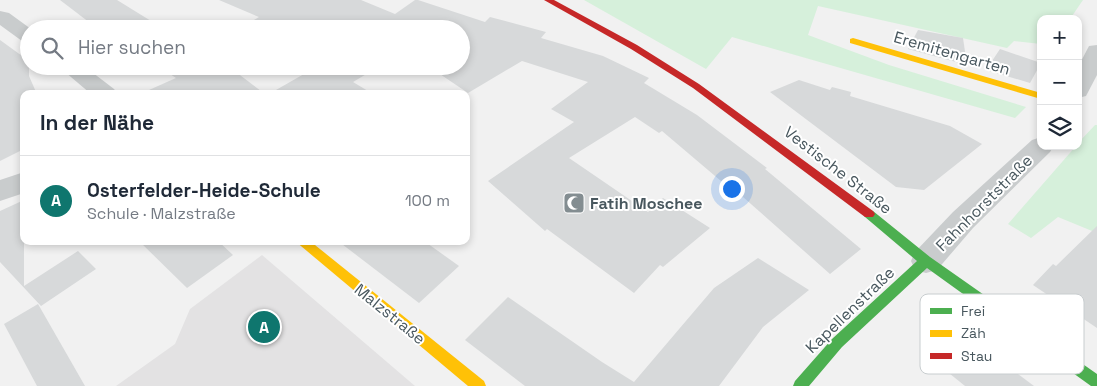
<!DOCTYPE html>
<html lang="de">
<meta charset="utf-8">
<style>
:root{--surface:#fff;--page:#f2f2f3;--text:#1f2937;--muted:#747a83;--line:#e0e1e3;--accent:#0f766e}
body{margin:0;font-family:"Space Grotesk",sans-serif;background:var(--page);color:var(--text)}
.controls{position:absolute;right:15px;top:15px;display:grid;overflow:hidden;border-radius:10px;box-shadow:0 2px 8px #0003}
.controls button{width:45px;height:45px;display:grid;place-items:center;padding:0;border:0;border-bottom:1px solid var(--line);background:var(--surface);color:var(--text);font:25px sans-serif}
.you{position:absolute;left:731px;top:188px;width:18px;height:18px;margin:-12px;border:4px solid #fff;border-radius:50%;background:#1a73e8;box-shadow:0 0 0 8px #1a73e833}
.badge{display:grid;place-items:center;width:32px;height:32px;border-radius:50%;background:var(--accent);color:#fff;font-size:16px;font-weight:700}
.pin{position:absolute;translate:-50% -50%;border:2px solid #fff;box-shadow:0 1px 5px #0006}
.list{margin:0;padding:0;list-style:none}
h2{display:flex;justify-content:space-between;align-items:center;height:65px;margin:0;padding:0 20px;font-size:21px}
h2 small{font-size:16px;font-weight:400;color:var(--muted)}
.list li{display:grid;grid-template-columns:32px 1fr auto;gap:15px;align-items:center;box-sizing:border-box;height:90px;padding:0 20px;border-top:1px solid var(--line)}
.list b{display:block;font-size:19px;white-space:nowrap}
.list p{margin:0;font-size:16px;white-space:nowrap;color:var(--muted)}
.list em{font-size:16px;font-style:normal;color:var(--muted)}
.icon{flex:none;width:28px;height:28px;fill:none;stroke:currentColor;stroke-width:2;stroke-linecap:round;stroke-linejoin:round}
.map{position:relative;flex:none;width:1097px;height:386px;overflow:hidden}
.search{position:absolute;background:var(--surface);box-shadow:0 2px 8px #0003;left:20px;top:20px;width:450px;height:55px;display:flex;align-items:center;gap:12px;box-sizing:border-box;padding:0 18px;border-radius:28px;color:var(--muted);font-size:19px}
.panel{position:absolute;background:var(--surface);box-shadow:0 2px 8px #0003;left:20px;top:90px;width:450px;height:155px;border-radius:10px}
.map>svg:first-child{display:block}
.education{fill:#e3e2e3}
.green{fill:#d6f0db}
.building{fill:#d7d9da}
.lines{fill:none;stroke-linecap:round;stroke-linejoin:round}
.street{fill:#c9cccd;fill-rule:evenodd}
.fast{fill:#4caf50;fill-rule:evenodd}
.slow{fill:#ffc107;fill-rule:evenodd}
.jam{fill:#c62828;fill-rule:evenodd}
.labels{text-anchor:middle;dominant-baseline:central;stroke-width:4;stroke-linejoin:round;paint-order:stroke}
.street-label{font-size:16px;fill:#48575e;stroke:#fff}
.poi-label{font-size:16px;font-weight:bold;fill:#48575e;stroke:#fff;text-anchor:start}
.key{fill:#fff;stroke:#c8cdcf;stroke-width:1}
.key-label{font-size:14px;fill:#48575e}
</style>
<div class="map">
<svg width="1097" height="386" viewBox="0 0 1097 386">
<rect width="100%" height="100%" fill="#f1f1f1"/>
<!-- education -->
<path class="education" d="M 262,255 L 415,386 L 116,386 L 175,344 L 190,309 Z"/>
<!-- green -->
<g class="green">
<path d="M 584,0 L 1083,0 L 1070,19 L 1041,19 L 1041,44 L 1014,41 L 1007,48 L 818,6 L 808,35 L 889,65 L 1026,107 L 1015,118 L 732,37 L 706,69 Z"/>
<path d="M 1095,125 L 1097,125 L 1097,233 L 1058,217 L 1031,238 L 1008,224 L 1076,146 L 1078,146 L 1078,143 Z"/>
</g>
<!-- building -->
<g class="building">
<path d="M 60,0 L 117,0 L 164,29 L 98,29 Z"/>
<path d="M 219,0 L 361,0 L 395,14 L 415,0 L 418,0 L 485,22 L 490,17 L 546,32 L 541,38 L 603,56 L 649,78 L 644,83 L 697,115 L 767,168 L 765,169 L 861,249 L 830,274 L 743,197 L 741,198 L 662,131 L 659,133 L 635,117 L 569,158 L 648,212 L 663,198 L 710,228 L 663,267 L 660,265 L 634,293 L 547,229 L 545,231 L 488,181 L 574,122 L 551,109 L 588,82 L 522,61 L 468,93 L 428,66 L 461,66 L 461,29 L 239,29 L 259,17 Z"/>
<path d="M 918,30 L 963,38 L 967,65 L 908,49 Z"/>
<path d="M 0,40 L 29,61 L 29,76 L 36,92 L 24,94 L 24,149 L 0,161 Z"/>
<path d="M 1000,49 L 1041,63 L 1030,83 L 986,70 Z"/>
<path d="M 158,66 L 228,66 L 265,94 L 140,94 L 176,78 Z"/>
<path d="M 318,66 L 380,66 L 353,82 L 373,94 L 269,94 Z"/>
<path d="M 799,80 L 830,90 L 832,87 L 851,92 L 850,96 L 950,126 L 982,144 L 924,190 L 896,187 L 770,92 Z"/>
<path d="M 24,200 L 24,286 L 78,251 L 96,269 L 41,306 L 0,262 L 0,211 Z"/>
<path d="M 1097,226 L 1097,328 L 1033,285 L 1053,264 L 1056,266 Z"/>
<path d="M 139,241 L 218,241 L 233,255 L 187,288 Z"/>
<path d="M 338,241 L 424,241 L 459,266 L 419,303 Z"/>
<path d="M 758,258 L 809,290 L 763,327 L 719,386 L 525,386 L 465,340 L 508,297 L 602,362 L 634,382 L 714,288 Z"/>
<path d="M 38,304 L 85,386 L 37,386 L 4,324 Z"/>
<path d="M 958,329 L 1034,386 L 965,386 L 929,357 Z"/>
</g>
<g class="lines">
<!-- street -->
<g class="street">
<path d="M 0,11 L 9,13 L 31,29 L 29,29 L 29,43 L 22,41 L 0,25 Z"/>
<path d="M 1097,45 L 1097,75 L 1086,96 L 1078,98 L 1078,67 L 1089,46 Z"/>
<path d="M 58,66 L 84,66 L 114,89 L 118,94 L 91,94 Z"/>
<path d="M 1041,137 L 1041,146 L 1054,146 L 1050,152 L 973,228 L 937,270 L 926,273 L 915,270 L 911,261 L 915,252 L 953,212 L 1032,140 Z"/>
<path d="M 24,172 L 24,193 L 0,201 L 0,180 Z"/>
</g>
<!-- fast -->
<path class="fast" d="M 869,210 L 873,211 L 930,257 L 1097,374 L 1097,386 L 1091,386 L 927,268 L 842,347 L 809,386 L 793,386 L 795,381 L 832,339 L 917,261 L 865,217 L 863,214 L 865,211 Z"/>
<!-- slow -->
<g class="slow">
<path d="M 853,38 L 1041,93 L 1041,99 L 850,43 L 850,39 Z"/>
<path d="M 295,241 L 310,241 L 484,381 L 486,386 L 468,386 Z"/>
</g>
<!-- jam -->
<path class="jam" d="M 544,0 L 554,0 L 637,45 L 699,84 L 873,211 L 875,214 L 873,217 L 865,217 L 693,88 L 631,49 Z"/>
</g>
<!-- icons -->
<defs>
<g id="mosque-square" transform="scale(1.125)"><rect x="-9" y="-9" width="18" height="18" rx="4" fill="#838d91" stroke="#fff"/><path d="M3.5-4.9A6 6 0 1 0 3.5 4.9A5 5 0 1 1 3.5-4.9Z" fill="#fff"/></g>
</defs>
<g fill-rule="evenodd">
<use href="#mosque-square" x="574" y="203"/>
</g>
<g class="labels">
<!-- street labels -->
<g class="street-label">
<text transform="translate(952 53) rotate(16)">Eremitengarten</text>
<text transform="translate(838 170) rotate(38)">Vestische Straße</text>
<text transform="translate(984 203) rotate(-45)">Fahnhorststraße</text>
<text transform="translate(850 310) rotate(-44)">Kapellenstraße</text>
<text transform="translate(390 314) rotate(39)">Malzstraße</text>
</g>
<!-- poi labels -->
<g class="poi-label">
<text x="590" y="203">Fatih Moschee</text>
</g>
</g>
<!-- legend -->
<rect x="920" y="294" width="164" height="80" rx="8" class="key"/>
<rect x="930" y="308" width="22" height="6" fill="#4caf50"/>
<rect x="930" y="330" width="22" height="7" fill="#ffc107"/>
<rect x="930" y="353" width="22" height="6" fill="#c62828"/>
<g class="key-label">
<text x="961" y="316">Frei</text>
<text x="961" y="338">Zäh</text>
<text x="961" y="361">Stau</text>
</g>
</svg>
<div class="controls">
<button>+</button>
<button>−</button>
<button><svg class="icon" aria-label="layers" viewBox="0 0 24 24"><path d="M12 4l9 5-9 5-9-5zM3 14l9 5 9-5"/></svg></button>
</div>
<div class="you"></div>
<div class="pin badge" style="left:264px;top:327px">A</div>
<div class="search"><svg class="icon" aria-label="search" viewBox="0 0 24 24"><circle cx="10" cy="10" r="6"/><path d="M15 15l6 6"/></svg>Hier suchen</div>
<section class="panel">
<h2>In der Nähe<small></small></h2>
<ul class="list">
<li><span class="badge">A</span><div><b>Osterfelder-Heide-Schule</b><p>Schule · Malzstraße</p></div><em>100 m</em></li>
</ul>
</section>
</div>
